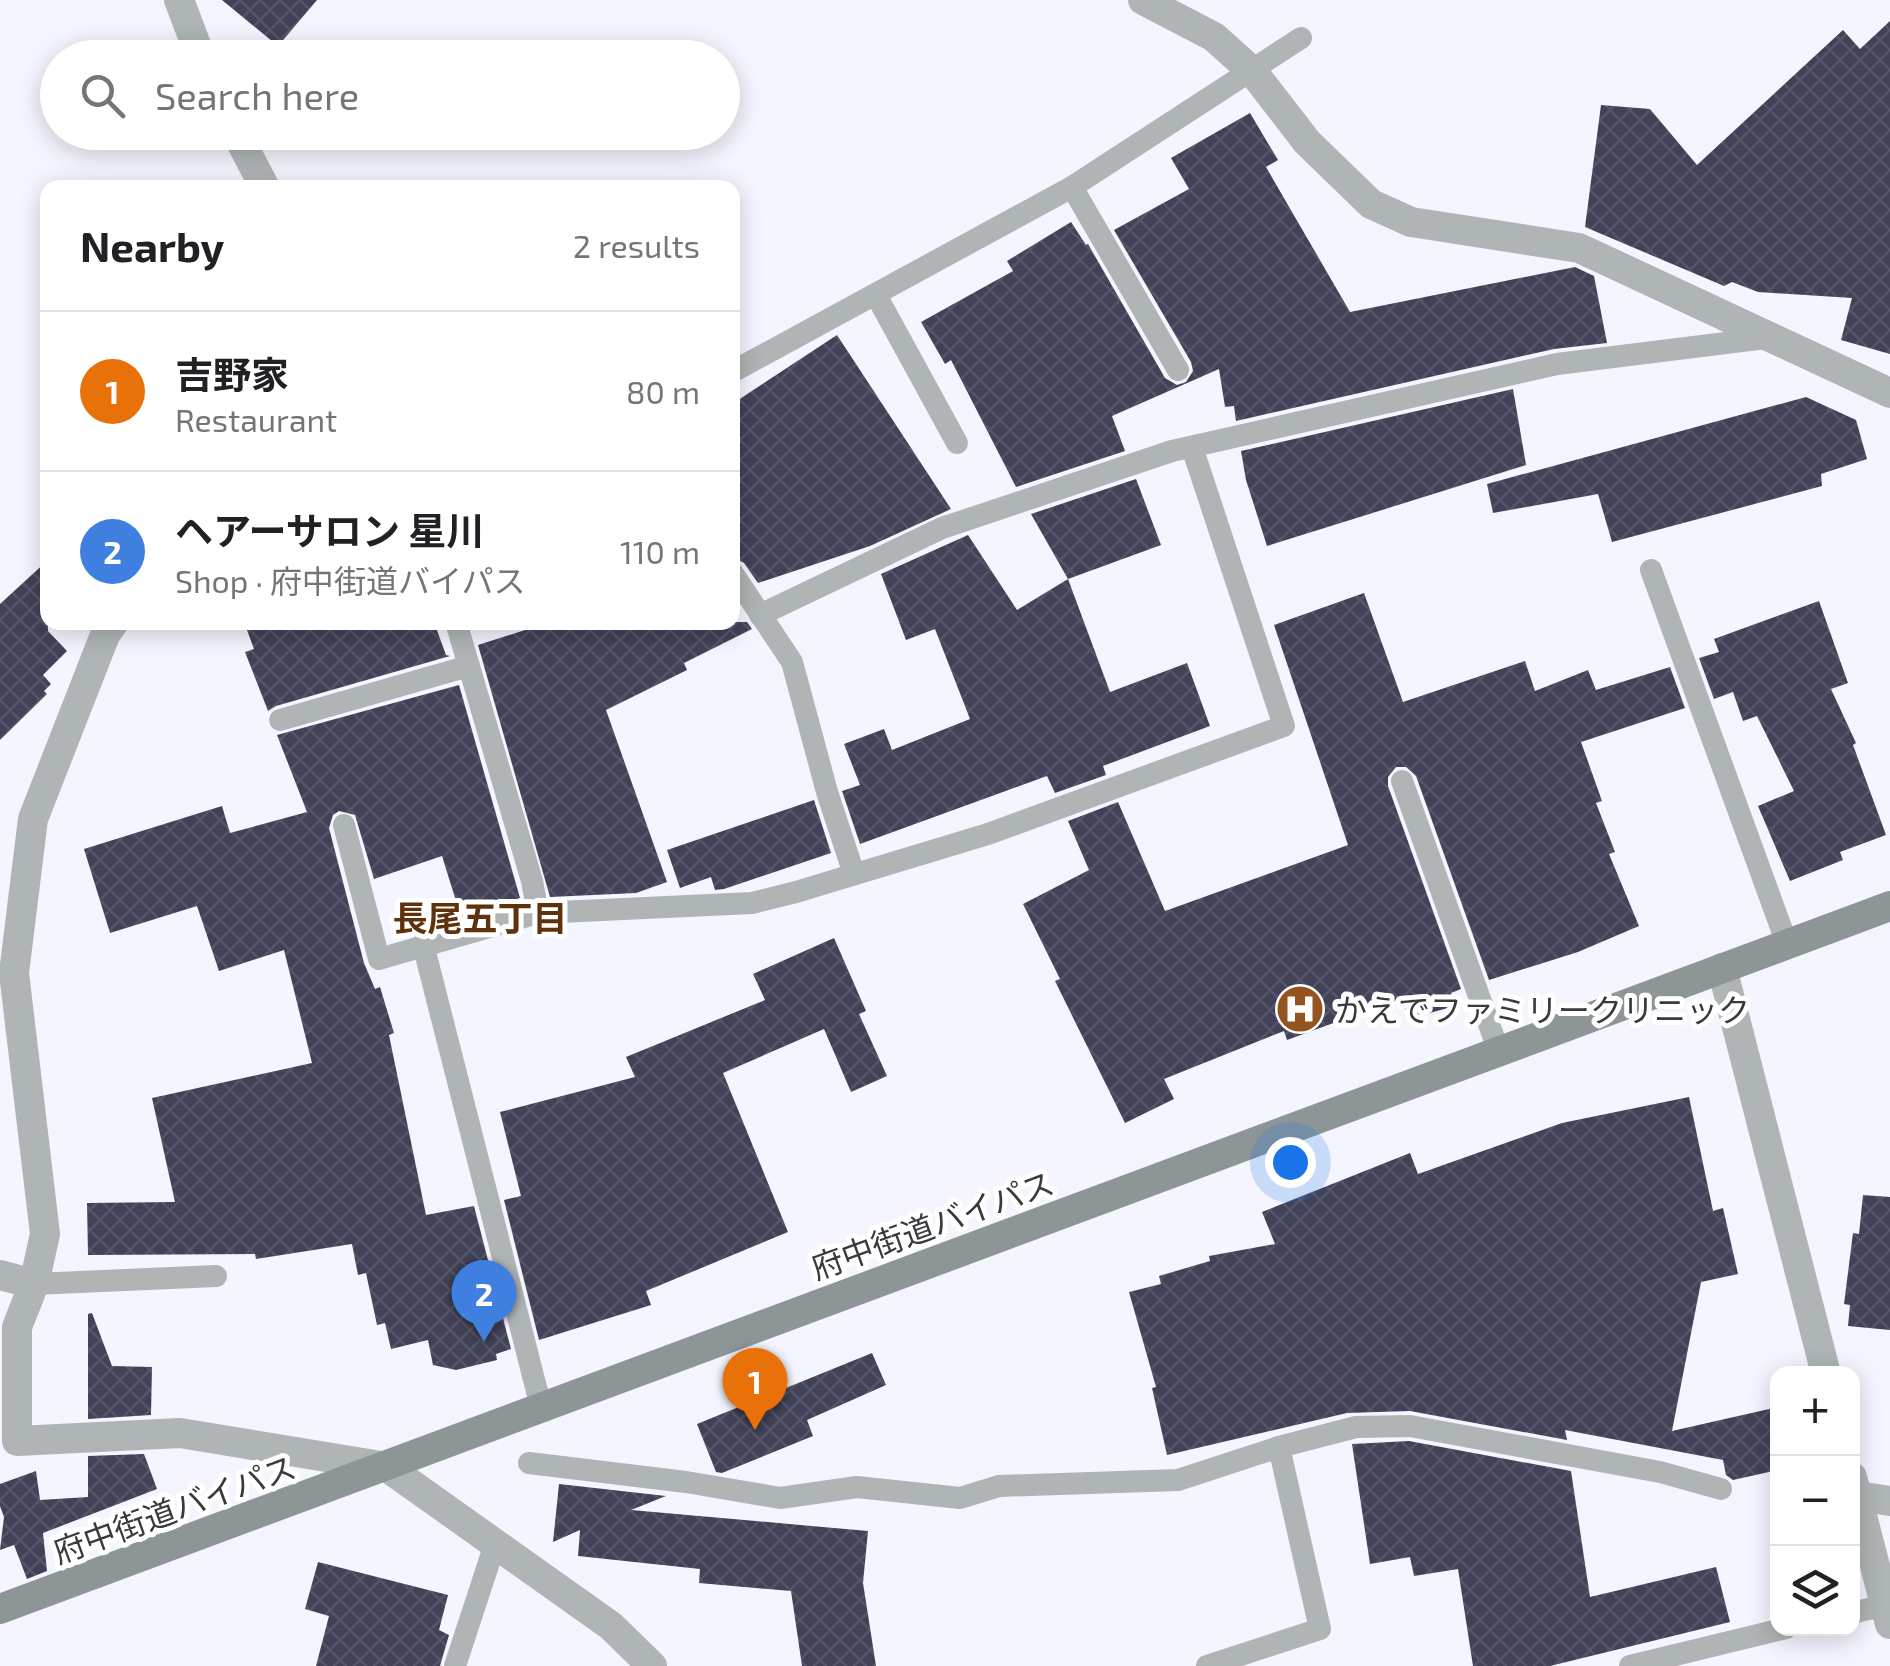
<!DOCTYPE html>
<meta charset="utf-8">
<style>
:root{--surface:#fff;--page:#f6f6f6;--text:#202124;--muted:#757577;--line:#e0e0e0;--accent:#94541f}
body{margin:0;font-family:"Exo 2","Noto Sans JP",sans-serif;background:var(--page);color:var(--text)}
.controls{position:absolute;right:30px;bottom:30px;display:grid;overflow:hidden;border-radius:20px;box-shadow:0 5px 25px #0003}
.controls button{width:90px;height:90px;display:grid;place-items:center;padding:0;border:0;border-bottom:2px solid var(--line);background:var(--surface);color:var(--text);font:50px sans-serif}
.you{position:absolute;left:1290px;top:1162px;width:35px;height:35px;margin:-25px;border:8px solid #fff;border-radius:50%;background:#1a73e8;box-shadow:0 0 0 15px #1a73e833}
.badge{display:grid;place-items:center;width:65px;height:65px;border-radius:50%;background:var(--accent);color:#fff;font-size:32px;font-weight:700}
.pin{position:absolute;translate:-50% -82px;filter:drop-shadow(0 2px 5px #0008)}
.pin::after{content:'';position:absolute;top:52px;width:35px;height:30px;background:inherit;clip-path:polygon(0 0,100% 0,50% 100%)}
.list{margin:0;padding:0;list-style:none}
h2{display:flex;justify-content:space-between;align-items:center;height:130px;margin:0;padding:0 40px;font-size:42px}
h2 small{font-size:32px;font-weight:400;color:var(--muted)}
.list li{display:grid;grid-template-columns:65px 1fr auto;gap:30px;align-items:center;box-sizing:border-box;height:160px;padding:0 40px;border-top:2px solid var(--line)}
.list b{display:block;font-size:38px;white-space:nowrap}
.list p{margin:0;font-size:32px;white-space:nowrap;color:var(--muted)}
.list em{font-size:32px;font-style:normal;color:var(--muted)}
.icon{flex:none;width:55px;height:55px;fill:none;stroke:currentColor;stroke-width:2;stroke-linecap:round;stroke-linejoin:round}
.map{position:relative;flex:none;width:1890px;height:1666px;overflow:hidden}
.search{position:absolute;background:var(--surface);box-shadow:0 5px 25px #0003;left:40px;top:40px;width:700px;height:110px;display:flex;align-items:center;gap:25px;box-sizing:border-box;padding:0 35px;border-radius:55px;color:var(--muted);font-size:38px}
.panel{position:absolute;background:var(--surface);box-shadow:0 5px 25px #0003;left:40px;top:180px;width:700px;height:450px;border-radius:20px}
.map>svg:first-child{display:block}
.building{fill:url(#building-cross-hatch)}
.lines{fill:none;stroke-linecap:round;stroke-linejoin:round}
.lane{stroke:#afb5b5;stroke-width:22}
.street{stroke:#afb5b5;stroke-width:30}
.secondary{stroke:#8d9596;stroke-width:30}
.labels{text-anchor:middle;dominant-baseline:central;stroke-width:10;stroke-linejoin:round;paint-order:stroke}
.poi-label{font-size:32px;fill:#393a3e;stroke:#fff;text-anchor:start}
.street-label{font-size:32px;fill:#393a3e;stroke:#fff}
.neighbourhood-label{font-size:35px;font-weight:bold;fill:#5f320e;stroke:#fff}
</style>
<div class="map">
<svg width="1890" height="1666" viewBox="0 0 1890 1666">
<defs>
<pattern id="building-cross-hatch" width="8" height="8" patternUnits="userSpaceOnUse" patternTransform="scale(2.5)"><rect width="8" height="8" fill="#414158"/><path d="M0 0l8 8M0 8l8-8" fill="none" stroke="#555568"/></pattern>
</defs>
<rect width="100%" height="100%" fill="#f4f5fe"/>
<!-- building -->
<g class="building">
<path d="M 222,0 L 317,0 L 278,46 Z"/>
<path d="M 1890,21 L 1890,354 L 1841,340 L 1852,298 L 1758,292 L 1732,282 L 1724,286 L 1585,227 L 1601,105 L 1650,109 L 1697,165 L 1843,30 L 1860,49 Z"/>
<path d="M 1250,113 L 1278,160 L 1266,167 L 1350,312 L 1575,267 L 1594,276 L 1607,343 L 1554,349 L 1236,421 L 1234,406 L 1225,407 L 1219,369 L 1112,416 L 1125,451 L 1016,487 L 951,360 L 945,364 L 921,322 L 1013,271 L 1007,261 L 1071,222 L 1086,245 L 1088,244 L 1165,378 L 1177,385 L 1186,382 L 1193,371 L 1191,362 L 1114,230 L 1189,189 L 1171,158 Z"/>
<path d="M 837,335 L 951,509 L 870,546 L 758,583 L 744,563 L 732,557 L 732,404 Z"/>
<path d="M 1513,389 L 1526,465 L 1267,546 L 1246,480 L 1241,451 Z"/>
<path d="M 1806,397 L 1856,420 L 1867,459 L 1821,474 L 1822,486 L 1612,542 L 1598,494 L 1493,513 L 1487,484 Z"/>
<path d="M 1136,479 L 1161,545 L 1068,579 L 1110,692 L 1187,663 L 1210,726 L 1103,766 L 1106,775 L 1055,793 L 1047,776 L 860,844 L 842,791 L 860,785 L 844,744 L 884,729 L 892,750 L 970,719 L 935,629 L 906,640 L 881,574 L 968,535 L 1017,610 L 1068,579 L 1031,514 Z"/>
<path d="M 48,560 L 48,631 L 67,651 L 43,675 L 51,684 L 44,691 L 47,694 L 0,740 L 0,604 Z"/>
<path d="M 1364,593 L 1403,702 L 1525,661 L 1535,691 L 1588,670 L 1596,690 L 1670,667 L 1685,708 L 1581,742 L 1602,801 L 1596,803 L 1615,852 L 1609,854 L 1639,926 L 1578,952 L 1489,980 L 1416,776 L 1406,767 L 1396,767 L 1388,777 L 1388,786 L 1461,989 L 1451,993 L 1455,1006 L 1408,1019 L 1402,998 L 1287,1040 L 1284,1031 L 1164,1079 L 1174,1099 L 1125,1123 L 1055,981 L 1060,979 L 1023,904 L 1089,870 L 1068,821 L 1118,802 L 1165,911 L 1348,845 L 1274,625 Z"/>
<path d="M 1819,601 L 1848,683 L 1831,689 L 1856,743 L 1853,745 L 1886,835 L 1840,852 L 1843,860 L 1790,881 L 1758,806 L 1794,791 L 1757,716 L 1743,721 L 1733,692 L 1714,699 L 1699,658 L 1719,652 L 1714,639 Z"/>
<path d="M 244,622 L 434,622 L 446,655 L 450,656 L 276,706 L 268,711 L 245,652 L 254,649 Z"/>
<path d="M 550,622 L 747,622 L 752,629 L 684,663 L 687,670 L 606,710 L 667,882 L 636,893 L 550,897 L 478,645 Z"/>
<path d="M 459,685 L 520,898 L 461,917 L 442,856 L 374,879 L 355,815 L 339,811 L 333,815 L 329,828 L 364,963 L 375,989 L 380,987 L 394,1033 L 389,1035 L 426,1215 L 474,1206 L 511,1349 L 496,1354 L 497,1360 L 456,1370 L 433,1365 L 428,1340 L 391,1349 L 385,1323 L 377,1325 L 366,1273 L 358,1275 L 352,1244 L 256,1259 L 255,1254 L 88,1255 L 87,1203 L 175,1202 L 152,1098 L 312,1063 L 284,950 L 219,971 L 197,906 L 110,933 L 84,849 L 222,806 L 230,833 L 307,812 L 277,735 Z"/>
<path d="M 814,800 L 831,853 L 724,889 L 715,890 L 711,877 L 680,888 L 667,850 Z"/>
<path d="M 834,938 L 866,1011 L 859,1014 L 887,1076 L 851,1092 L 824,1029 L 723,1073 L 788,1232 L 646,1291 L 651,1305 L 539,1340 L 504,1200 L 521,1196 L 500,1112 L 635,1077 L 626,1057 L 765,1000 L 753,974 Z"/>
<path d="M 1689,1097 L 1713,1211 L 1723,1208 L 1738,1274 L 1701,1282 L 1672,1431 L 1778,1407 L 1778,1470 L 1733,1480 L 1726,1475 L 1723,1460 L 1565,1430 L 1567,1440 L 1410,1411 L 1347,1413 L 1167,1455 L 1152,1388 L 1156,1387 L 1129,1292 L 1161,1284 L 1159,1276 L 1210,1261 L 1209,1256 L 1275,1244 L 1262,1212 L 1410,1153 L 1418,1174 L 1562,1123 Z"/>
<path d="M 1863,1195 L 1890,1197 L 1890,1330 L 1848,1326 L 1850,1305 L 1844,1304 L 1853,1233 L 1859,1234 Z"/>
<path d="M 92,1313 L 112,1366 L 152,1367 L 151,1415 L 88,1419 L 88,1314 Z"/>
<path d="M 872,1353 L 886,1385 L 807,1420 L 813,1436 L 722,1473 L 716,1472 L 697,1424 Z"/>
<path d="M 1409,1441 L 1571,1471 L 1590,1597 L 1716,1567 L 1730,1622 L 1550,1666 L 1473,1666 L 1458,1569 L 1414,1576 L 1410,1557 L 1370,1564 L 1352,1444 Z"/>
<path d="M 144,1454 L 157,1489 L 43,1533 L 47,1571 L 27,1579 L 14,1545 L 0,1550 L 4,1517 L 0,1506 L 0,1484 L 36,1471 L 40,1500 L 88,1497 L 88,1456 Z"/>
<path d="M 559,1484 L 666,1496 L 631,1510 L 868,1531 L 863,1583 L 876,1666 L 802,1666 L 791,1591 L 699,1583 L 700,1569 L 578,1556 L 580,1530 L 553,1542 Z"/>
<path d="M 318,1562 L 448,1595 L 439,1630 L 449,1635 L 440,1666 L 316,1666 L 329,1616 L 305,1609 Z"/>
</g>
<g class="lines">
<!-- lane -->
<g class="lane">
<path d="M 1072,187 L 1178,370"/>
<path d="M 876,295 L 957,443"/>
<path d="M 732,372 L 1072,187 L 1301,38"/>
<path d="M 1651,570 L 1787,944"/>
<path d="M 732,572 L 792,662 L 827,792 L 854,874"/>
<path d="M 760,615 L 942,528 L 1172,451 L 1557,364 L 1766,338"/>
<path d="M 456,622 L 532,881 L 538,913"/>
<path d="M 280,720 L 469,666"/>
<path d="M 1402,781 L 1499,1052"/>
<path d="M 344,825 L 379,959 L 538,913 L 752,903 L 796,892 L 988,834 L 1284,726 L 1192,447"/>
<path d="M 423,944 L 541,1407"/>
<path d="M 34,1284 L 216,1276"/>
<path d="M 529,1463 L 686,1482 L 780,1498 L 857,1487 L 960,1498 L 999,1486 L 1178,1480 L 1279,1447 L 1356,1427 L 1410,1426 L 1660,1472 L 1721,1489"/>
<path d="M 1852,1613 L 1885,1605"/>
<path d="M 455,1666 L 495,1544"/>
<path d="M 1207,1666 L 1320,1629 L 1279,1447"/>
<path d="M 1630,1666 L 1786,1628"/>
</g>
<!-- street -->
<g class="street">
<path d="M 179,0 L 201,58"/>
<path d="M 1143,0 L 1214,37 L 1253,72 L 1307,142 L 1371,204 L 1411,222 L 1579,248 L 1890,393"/>
<path d="M 236,132 L 265,188"/>
<path d="M 114,622 L 105,635 L 33,819 L 14,973 L 45,1234 L 34,1284 L 17,1327 L 17,1441 L 180,1433 L 387,1467 L 611,1626 L 652,1666"/>
<path d="M 1722,968 L 1826,1374"/>
<path d="M 0,1275 L 34,1284"/>
<path d="M 1852,1477 L 1890,1624"/>
<path d="M 1857,1496 L 1890,1501"/>
</g>
<!-- secondary -->
<path class="secondary" d="M 0,1609 L 1890,906"/>
</g>
<!-- icons -->
<defs>
<g id="hospital-disc" transform="scale(2.5)"><circle r="9.5" fill="#94541f" stroke="#fff"/><path d="M-5-5h3v3.5h4V-5h3V5h-3V1.5h-4V5h-3Z" fill="#fff"/></g>
</defs>
<g fill-rule="evenodd">
<use href="#hospital-disc" x="1300" y="1009"/>
</g>
<g class="labels">
<!-- poi labels -->
<g class="poi-label">
<text x="1335" y="1009">かえでファミリークリニック</text>
</g>
<!-- street labels -->
<g class="street-label">
<text transform="translate(932 1224) rotate(-20)">府中街道バイパス</text>
<text transform="translate(174 1508) rotate(-20)">府中街道バイパス</text>
</g>
<!-- neighbourhood labels -->
<g class="neighbourhood-label">
<text x="480" y="917">長尾五丁目</text>
</g>
</g>
</svg>
<div class="controls">
<button>+</button>
<button>−</button>
<button><svg class="icon" aria-label="layers" viewBox="0 0 24 24"><path d="M12 4l9 5-9 5-9-5zM3 14l9 5 9-5"/></svg></button>
</div>
<div class="you"></div>
<div class="pin badge" style="left:755px;top:1430px;background:#e8710a">1</div>
<div class="pin badge" style="left:484px;top:1342px;background:#3f7fe0">2</div>
<div class="search"><svg class="icon" aria-label="search" viewBox="0 0 24 24"><circle cx="10" cy="10" r="6"/><path d="M15 15l6 6"/></svg>Search here</div>
<section class="panel">
<h2>Nearby<small>2 results</small></h2>
<ul class="list">
<li><span class="badge" style="background:#e8710a">1</span><div><b>吉野家</b><p>Restaurant</p></div><em>80 m</em></li>
<li><span class="badge" style="background:#3f7fe0">2</span><div><b>ヘアーサロン 星川</b><p>Shop · 府中街道バイパス</p></div><em>110 m</em></li>
</ul>
</section>
</div>
